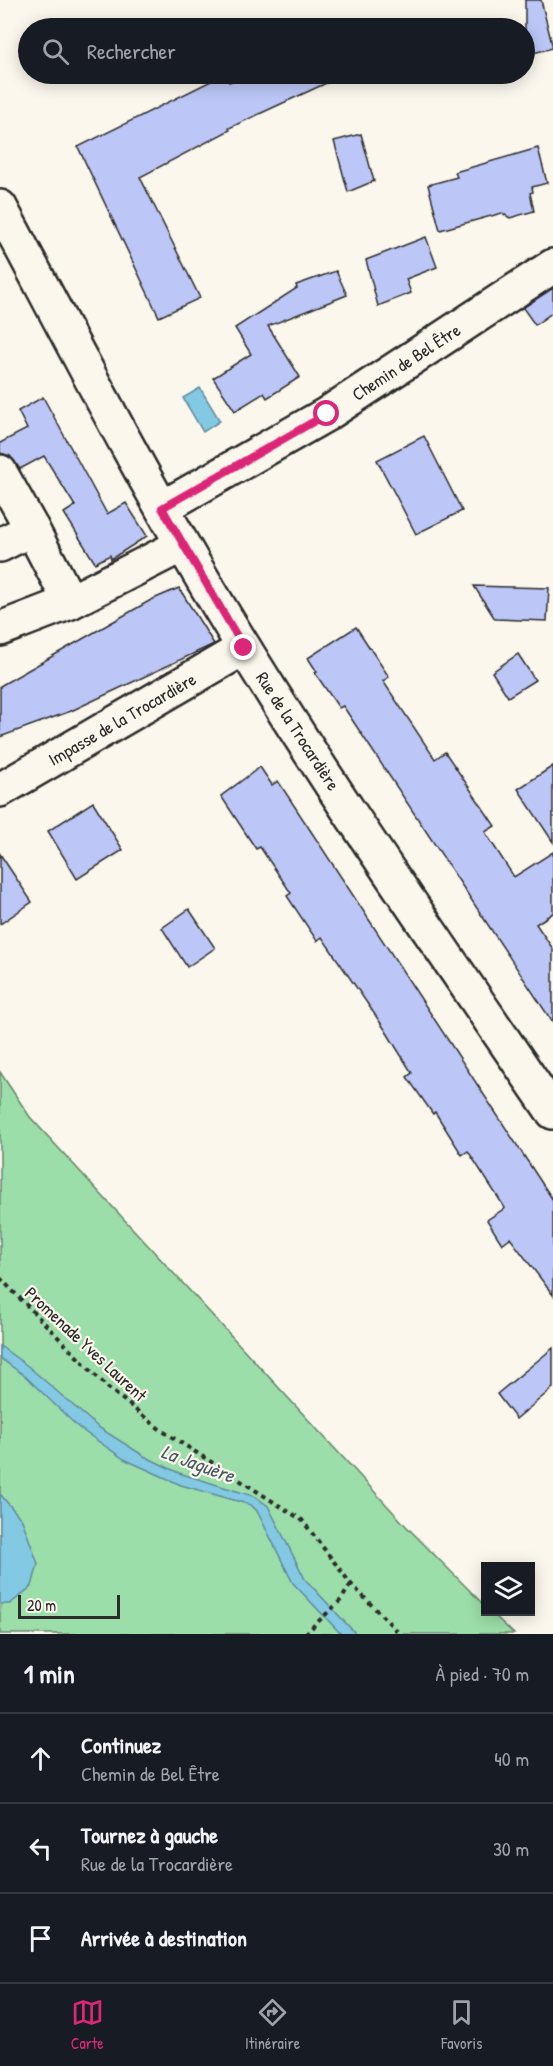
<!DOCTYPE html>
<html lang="fr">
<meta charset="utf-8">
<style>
:root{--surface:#171b24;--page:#20242c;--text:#f1f3f6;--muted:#9ea1a6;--line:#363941;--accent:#db2777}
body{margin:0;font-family:"Patrick Hand",sans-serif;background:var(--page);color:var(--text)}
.controls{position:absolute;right:18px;bottom:18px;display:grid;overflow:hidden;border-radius:0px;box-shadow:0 3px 15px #0003}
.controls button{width:54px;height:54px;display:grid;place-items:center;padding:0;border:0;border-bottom:2px solid var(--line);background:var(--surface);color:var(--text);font:30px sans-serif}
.scale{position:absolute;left:18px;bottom:15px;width:102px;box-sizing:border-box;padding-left:6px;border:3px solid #2b2b2b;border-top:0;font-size:16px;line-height:21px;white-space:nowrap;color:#2b2b2b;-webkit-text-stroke:4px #fbf7ec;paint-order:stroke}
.stop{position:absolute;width:18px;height:18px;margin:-14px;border:4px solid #db2777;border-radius:50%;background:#fff}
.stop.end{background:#db2777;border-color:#fff;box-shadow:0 2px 6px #0008}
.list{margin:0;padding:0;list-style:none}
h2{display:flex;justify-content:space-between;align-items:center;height:78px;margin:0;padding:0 24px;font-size:26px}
h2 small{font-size:20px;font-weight:400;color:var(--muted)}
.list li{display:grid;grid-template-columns:39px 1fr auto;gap:18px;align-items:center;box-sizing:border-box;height:90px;padding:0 24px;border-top:2px solid var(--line)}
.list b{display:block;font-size:22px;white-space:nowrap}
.list p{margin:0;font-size:20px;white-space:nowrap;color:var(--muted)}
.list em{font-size:20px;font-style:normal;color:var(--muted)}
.icon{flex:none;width:33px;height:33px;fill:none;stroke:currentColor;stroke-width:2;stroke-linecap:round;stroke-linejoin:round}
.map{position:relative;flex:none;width:553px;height:1634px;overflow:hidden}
.search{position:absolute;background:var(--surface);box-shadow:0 3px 15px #0003;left:18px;right:18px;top:18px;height:66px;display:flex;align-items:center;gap:15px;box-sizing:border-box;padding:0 21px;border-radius:33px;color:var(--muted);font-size:22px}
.sheet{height:348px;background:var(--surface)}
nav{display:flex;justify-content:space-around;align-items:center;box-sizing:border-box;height:84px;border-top:2px solid var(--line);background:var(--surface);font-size:16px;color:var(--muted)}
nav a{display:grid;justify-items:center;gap:3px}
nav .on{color:var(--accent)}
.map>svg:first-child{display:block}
.green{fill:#9cdea9;stroke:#64846a;stroke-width:1.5}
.water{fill:#83c9e4;stroke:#608a9a;stroke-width:1.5}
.building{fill:#bcc7f8;stroke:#2b2b2b;stroke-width:1.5}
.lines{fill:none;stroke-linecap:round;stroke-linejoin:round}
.minor-casing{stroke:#2b2b2b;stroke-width:38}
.path{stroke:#2b2b2b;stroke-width:4;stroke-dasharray:4.5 4.5;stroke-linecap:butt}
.minor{stroke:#fbf7ec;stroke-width:33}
.route{stroke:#db2777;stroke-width:8}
.labels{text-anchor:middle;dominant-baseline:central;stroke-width:4.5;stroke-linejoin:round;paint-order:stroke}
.street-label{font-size:18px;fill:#2b2b2b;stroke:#fbf7ec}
.water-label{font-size:20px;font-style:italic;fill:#455a62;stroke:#fbf7ec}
</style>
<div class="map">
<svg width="553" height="1634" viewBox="0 0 553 1634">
<rect width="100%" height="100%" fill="#fbf7ec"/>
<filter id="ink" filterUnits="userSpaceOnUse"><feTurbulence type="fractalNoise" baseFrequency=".0167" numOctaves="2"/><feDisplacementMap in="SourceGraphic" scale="12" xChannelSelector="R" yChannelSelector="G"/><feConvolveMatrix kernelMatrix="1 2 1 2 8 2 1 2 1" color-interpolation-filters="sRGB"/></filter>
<g filter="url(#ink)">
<!-- green -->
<path class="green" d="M 0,1072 L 30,1117 L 406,1526 L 485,1606 L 486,1612 L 491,1612 L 514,1634 L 0,1634 Z"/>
<!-- water -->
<g class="water">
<path d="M 200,388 L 220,421 L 203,432 L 183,398 Z"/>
<path d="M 0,1346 L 29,1367 L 98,1427 L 144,1456 L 179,1473 L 256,1497 L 268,1506 L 305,1579 L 356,1634 L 341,1634 L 293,1583 L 257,1511 L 251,1505 L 181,1485 L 124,1459 L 79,1428 L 25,1376 L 0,1358 Z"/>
<path d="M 0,1494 L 22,1520 L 38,1564 L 32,1586 L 10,1604 L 0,1604 Z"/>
</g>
<!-- building -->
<g class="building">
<path d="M 525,0 L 541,0 L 553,48 L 525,55 Z"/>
<path d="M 225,74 L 229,82 L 248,74 L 346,74 L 229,128 L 230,130 L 140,177 L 200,298 L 159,317 L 78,147 Z"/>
<path d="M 361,134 L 374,181 L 348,192 L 334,141 Z"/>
<path d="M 538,148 L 547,183 L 532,187 L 533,192 L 530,193 L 534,211 L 510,218 L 502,213 L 440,230 L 428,185 L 457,177 L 455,172 Z"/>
<path d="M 426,237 L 437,267 L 406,279 L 411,293 L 378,306 L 366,260 Z"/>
<path d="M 336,271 L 347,295 L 268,326 L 300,377 L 267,398 L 264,393 L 235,411 L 213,378 L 251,354 L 235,328 L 297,288 L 296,285 Z"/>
<path d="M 553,288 L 553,312 L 535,325 L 523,308 Z"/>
<path d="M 43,397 L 107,514 L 126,503 L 147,536 L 111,559 L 110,555 L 95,563 L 64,513 L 75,506 L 44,456 L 20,469 L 10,456 L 0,453 L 0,443 L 27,429 L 18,411 Z"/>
<path d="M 424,436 L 462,511 L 416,534 L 377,460 Z"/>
<path d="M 474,586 L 549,588 L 547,621 L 495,619 Z"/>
<path d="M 179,588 L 214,644 L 71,711 L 0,737 L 0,686 L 151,600 Z"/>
<path d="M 356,627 L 389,677 L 383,681 L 435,759 L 445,752 L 495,826 L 485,832 L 514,877 L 553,852 L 553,913 L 536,924 L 553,949 L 553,1023 L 343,706 L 339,708 L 315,673 L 317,672 L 308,658 Z"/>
<path d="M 518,654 L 535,680 L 508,697 L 492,672 Z"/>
<path d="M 553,766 L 553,842 L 518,789 Z"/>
<path d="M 260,767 L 272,785 L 278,781 L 553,1200 L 553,1295 L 510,1238 L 502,1244 L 487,1220 L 505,1208 L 468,1151 L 462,1155 L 435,1112 L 433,1114 L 407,1077 L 412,1073 L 384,1028 L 322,937 L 317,941 L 287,896 L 291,893 L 260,847 L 256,849 L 221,796 Z"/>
<path d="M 93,802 L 123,850 L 77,879 L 48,831 Z"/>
<path d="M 0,854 L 32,902 L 0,924 Z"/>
<path d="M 189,909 L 215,948 L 187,967 L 162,928 Z"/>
<path d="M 553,1348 L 553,1388 L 516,1419 L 497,1394 Z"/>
</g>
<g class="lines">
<!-- minor casing -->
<g class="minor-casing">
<g id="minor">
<path d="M 0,207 C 71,340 140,475 218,605 C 322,778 439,945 553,1112"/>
<path d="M 0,472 L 32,529"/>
<path d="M 162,508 L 327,414 L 553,266"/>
<path d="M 0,545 L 32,529 L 70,602"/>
<path d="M 0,629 L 70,602 L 182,545"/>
<path d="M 0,790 L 244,648"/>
</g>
</g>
<!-- path -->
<g class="path">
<path d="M 0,1278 L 107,1387 L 161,1430 L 302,1520 L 351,1584 L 400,1634"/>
<path d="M 305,1634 L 341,1600 L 351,1584"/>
</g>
<!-- minor -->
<use href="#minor" class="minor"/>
</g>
</g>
<g class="lines" filter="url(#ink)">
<!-- route -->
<path class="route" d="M 244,648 L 162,508 L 327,414"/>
</g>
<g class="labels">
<!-- street labels -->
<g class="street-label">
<text transform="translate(406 362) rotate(-33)">Chemin de Bel Être</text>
<text transform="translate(122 719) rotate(-30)">Impasse de la Trocardière</text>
<text transform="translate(298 731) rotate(57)">Rue de la Trocardière</text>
<text transform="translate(86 1344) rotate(43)">Promenade Yves Laurent</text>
</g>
<!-- water labels -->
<g class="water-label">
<text transform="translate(198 1463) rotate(20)">La Jaguère</text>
</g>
</g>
</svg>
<div class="controls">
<button><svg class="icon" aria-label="layers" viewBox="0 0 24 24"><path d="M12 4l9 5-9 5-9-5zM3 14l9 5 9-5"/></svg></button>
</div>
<div class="scale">20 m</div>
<div class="stop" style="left:327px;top:414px"></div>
<div class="stop end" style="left:244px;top:648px"></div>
<div class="search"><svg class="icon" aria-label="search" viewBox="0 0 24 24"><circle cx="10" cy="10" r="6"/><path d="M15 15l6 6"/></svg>Rechercher</div>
</div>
<section class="sheet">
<h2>1 min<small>À pied · 70 m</small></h2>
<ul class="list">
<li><svg class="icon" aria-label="ahead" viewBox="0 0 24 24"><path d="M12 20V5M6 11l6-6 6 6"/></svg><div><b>Continuez</b><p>Chemin de Bel Être</p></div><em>40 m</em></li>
<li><svg class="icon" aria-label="left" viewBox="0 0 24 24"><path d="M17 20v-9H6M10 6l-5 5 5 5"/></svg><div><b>Tournez à gauche</b><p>Rue de la Trocardière</p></div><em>30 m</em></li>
<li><svg class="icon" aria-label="arrive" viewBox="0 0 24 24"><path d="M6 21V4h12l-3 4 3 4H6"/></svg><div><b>Arrivée à destination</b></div></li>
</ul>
</section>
<nav>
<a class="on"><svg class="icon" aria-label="map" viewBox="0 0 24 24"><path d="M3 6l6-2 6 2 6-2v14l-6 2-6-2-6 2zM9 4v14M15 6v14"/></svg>Carte</a>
<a><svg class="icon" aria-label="directions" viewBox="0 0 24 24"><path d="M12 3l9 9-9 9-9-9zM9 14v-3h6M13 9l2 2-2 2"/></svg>Itinéraire</a>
<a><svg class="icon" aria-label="saved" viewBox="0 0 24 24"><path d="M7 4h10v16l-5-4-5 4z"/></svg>Favoris</a>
</nav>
